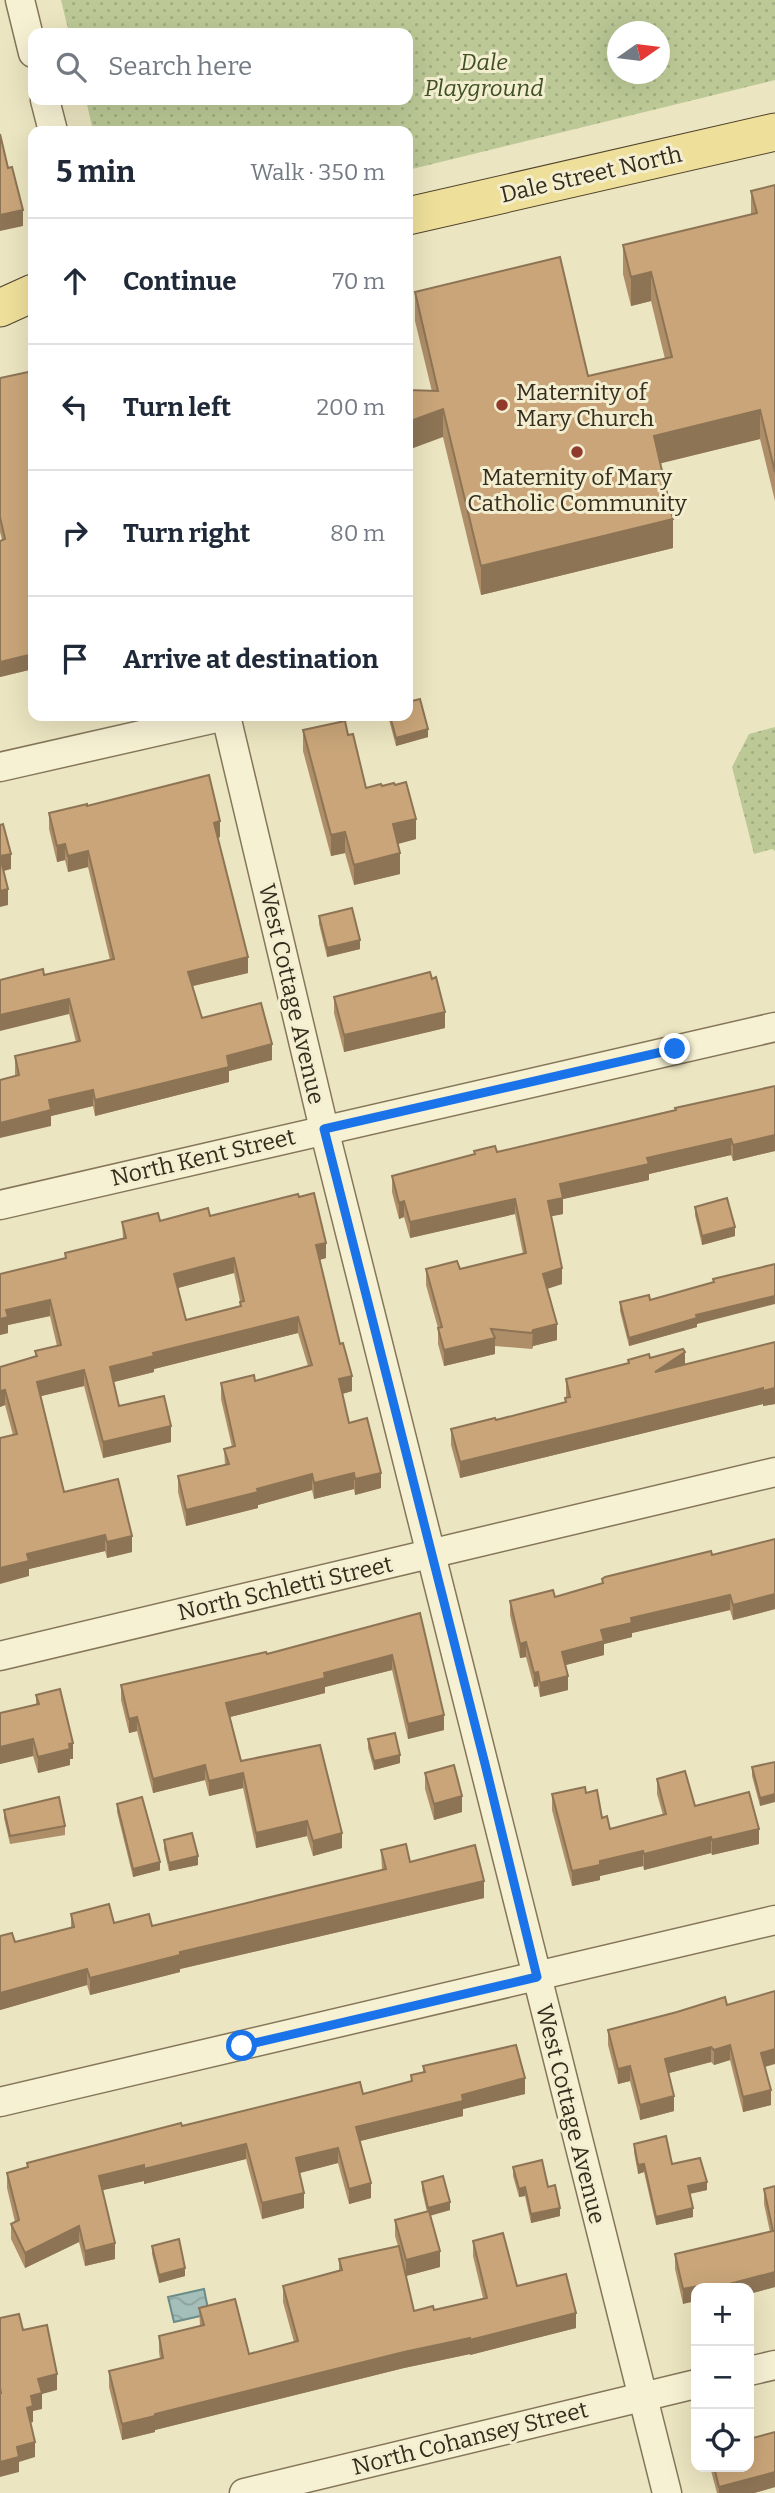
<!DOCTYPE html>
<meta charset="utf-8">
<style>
:root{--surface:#fff;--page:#f2f2f3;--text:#1f2937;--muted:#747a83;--line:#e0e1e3}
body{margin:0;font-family:Bitter,serif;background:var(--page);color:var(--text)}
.controls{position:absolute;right:21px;bottom:21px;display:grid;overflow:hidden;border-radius:14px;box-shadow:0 7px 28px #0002}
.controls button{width:63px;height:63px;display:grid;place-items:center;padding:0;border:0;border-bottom:2px solid var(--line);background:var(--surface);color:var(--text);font:35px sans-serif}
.compass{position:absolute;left:607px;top:21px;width:63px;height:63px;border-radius:50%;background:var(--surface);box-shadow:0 7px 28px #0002;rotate:76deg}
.stop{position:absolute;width:21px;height:21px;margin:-16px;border:5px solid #1a73e8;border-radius:50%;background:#fff}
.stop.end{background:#1a73e8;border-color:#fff;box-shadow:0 2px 7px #0008}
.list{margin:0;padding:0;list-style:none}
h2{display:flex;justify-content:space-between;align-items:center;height:91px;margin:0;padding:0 28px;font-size:30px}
h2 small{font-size:23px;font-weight:400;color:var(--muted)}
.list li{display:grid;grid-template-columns:46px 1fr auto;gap:21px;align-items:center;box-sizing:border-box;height:126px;padding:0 28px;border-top:2px solid var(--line)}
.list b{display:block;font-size:26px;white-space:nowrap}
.list em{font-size:23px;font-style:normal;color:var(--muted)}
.icon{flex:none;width:38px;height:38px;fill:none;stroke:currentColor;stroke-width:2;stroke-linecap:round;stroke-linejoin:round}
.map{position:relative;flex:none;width:775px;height:2493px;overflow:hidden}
.search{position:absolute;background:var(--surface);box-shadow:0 7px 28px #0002;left:28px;top:28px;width:385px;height:77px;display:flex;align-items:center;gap:18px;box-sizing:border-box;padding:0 24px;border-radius:14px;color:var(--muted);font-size:26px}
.panel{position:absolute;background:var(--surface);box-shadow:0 7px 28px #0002;left:28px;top:126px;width:385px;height:595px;border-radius:14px}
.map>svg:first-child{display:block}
.park{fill:url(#park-dots);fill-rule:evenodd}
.water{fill:url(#water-waves);stroke:#6b8c88;stroke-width:2}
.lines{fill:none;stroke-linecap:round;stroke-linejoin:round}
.minor-casing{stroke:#85765a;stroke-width:31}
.major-casing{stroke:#52442e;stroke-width:39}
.minor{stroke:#f7f1d4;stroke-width:28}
.major{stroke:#eedf9a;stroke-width:37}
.wall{fill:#ad8e68;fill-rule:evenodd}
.shaded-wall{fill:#8d7455}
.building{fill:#c9a579;stroke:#8d7455;stroke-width:2;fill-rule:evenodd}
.route{stroke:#1a73e8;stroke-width:9}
.poi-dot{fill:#91392c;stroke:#f4eed1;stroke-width:2.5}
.labels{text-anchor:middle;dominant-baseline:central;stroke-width:6;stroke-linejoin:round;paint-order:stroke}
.park-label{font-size:23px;font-style:italic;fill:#405025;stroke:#f4eed1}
.street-label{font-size:23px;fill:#352c1d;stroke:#f4eed1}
.poi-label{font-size:23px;fill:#352c1d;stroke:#f4eed1;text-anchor:start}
</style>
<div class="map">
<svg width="775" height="2493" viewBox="0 0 775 2493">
<defs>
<pattern id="park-dots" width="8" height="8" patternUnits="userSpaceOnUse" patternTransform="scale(1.75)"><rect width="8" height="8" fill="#bcc996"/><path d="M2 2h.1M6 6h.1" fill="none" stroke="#a2ad81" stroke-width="1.8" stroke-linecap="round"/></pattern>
<pattern id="water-waves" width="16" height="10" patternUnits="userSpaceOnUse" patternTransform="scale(1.75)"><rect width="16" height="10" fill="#a4beba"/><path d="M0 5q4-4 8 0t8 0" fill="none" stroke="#8ea39f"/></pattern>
</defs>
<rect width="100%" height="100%" fill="#ece5c1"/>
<!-- park -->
<g class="park">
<path d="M 61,0 L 775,0 L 775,80 L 408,170 L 408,131 L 93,131 L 86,100 L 408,100 L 408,33 L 69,33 ZM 618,32 L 660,32 L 660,74 L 618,74 Z"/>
<path d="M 775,727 L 775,851 L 772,849 L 754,854 L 732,767 L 749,734 Z"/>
</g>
<!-- water -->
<path class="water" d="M 204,2289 L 209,2314 L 174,2322 L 168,2297 Z"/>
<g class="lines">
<!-- minor casing -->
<g class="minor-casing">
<g id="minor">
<path d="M 20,0 L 33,53"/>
<path d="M 45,100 L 53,131"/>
<path d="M 226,716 L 324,1129 L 667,2493"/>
<path d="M 0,767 L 225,716"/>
<path d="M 0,1205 L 775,1027"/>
<path d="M 0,1656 L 775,1472"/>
<path d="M 0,2102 L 775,1920"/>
<path d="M 749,2371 L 775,2365"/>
<path d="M 244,2493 L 696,2384"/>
</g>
</g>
<!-- major casing -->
<g class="major-casing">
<g id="major">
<path d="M 408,216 L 775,132"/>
<path d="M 0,308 L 33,293"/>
</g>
</g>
<!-- minor -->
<use href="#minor" class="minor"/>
<!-- major -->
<use href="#major" class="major"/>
</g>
<!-- wall -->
<g class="wall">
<path d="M 775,185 L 775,501 L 760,439 L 660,463 L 673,548 L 481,595 L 415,321 L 415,292 L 588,376 L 665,359 L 651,301 L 631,306 L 623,274 L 623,245 L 751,214 L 751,191 Z"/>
<path d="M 33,371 L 33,669 L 0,677 L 2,540 L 0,532 L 0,378 Z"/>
<path d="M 388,716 L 408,716 L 428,737 L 396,746 Z"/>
<path d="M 303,730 L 348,735 L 366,788 L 416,839 L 398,844 L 400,874 L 354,885 L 345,853 L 331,856 L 303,751 Z"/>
<path d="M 87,806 L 220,837 L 218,838 L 248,973 L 193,986 L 202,1018 L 272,1060 L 229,1071 L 229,1082 L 95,1116 L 93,1106 L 51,1116 L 51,1126 L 15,1076 L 15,1056 L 76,1042 L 69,1014 L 44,975 L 110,960 L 88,867 L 68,872 L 65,860 L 57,862 L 49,829 L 49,813 Z"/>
<path d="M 319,916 L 360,949 L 327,957 L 319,924 Z"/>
<path d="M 334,997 L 445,1028 L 344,1052 L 334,1013 Z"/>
<path d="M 775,1086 L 775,1151 L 733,1161 L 731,1155 L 649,1174 L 649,1180 L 563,1199 L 563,1214 L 551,1216 L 562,1284 L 547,1289 L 557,1340 L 533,1346 L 532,1349 L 495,1346 L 495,1354 L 444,1366 L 438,1344 L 438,1328 L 426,1285 L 426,1269 L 460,1269 L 523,1254 L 515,1214 L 410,1238 L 404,1217 L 399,1219 L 392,1192 L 392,1176 L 474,1155 L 474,1151 L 497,1152 Z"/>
<path d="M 695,1207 L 735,1236 L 702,1245 L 695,1215 Z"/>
<path d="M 210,1216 L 326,1258 L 319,1260 L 352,1391 L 342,1394 L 349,1423 L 381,1488 L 355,1495 L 354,1489 L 314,1499 L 312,1490 L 258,1505 L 258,1508 L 186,1526 L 178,1492 L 178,1476 L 225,1465 L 224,1449 L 232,1447 L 221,1399 L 221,1383 L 255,1381 L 308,1366 L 298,1333 L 154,1369 L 154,1372 L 113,1382 L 119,1406 L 171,1442 L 103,1458 L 84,1386 L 41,1396 L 64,1492 L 132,1552 L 107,1558 L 105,1551 L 29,1569 L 29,1576 L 13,1435 L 5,1405 L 0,1407 L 0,1367 L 35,1356 L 35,1351 L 57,1346 L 50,1316 L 8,1325 L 8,1333 L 0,1335 L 0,1274 L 65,1259 L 65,1253 L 123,1238 L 122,1222 L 160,1221 ZM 234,1273 L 240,1301 L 240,1306 L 186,1320 L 178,1288 Z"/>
<path d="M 775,1264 L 697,1324 L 697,1327 L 629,1346 L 620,1311 L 620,1302 L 650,1300 L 713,1283 L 713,1279 Z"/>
<path d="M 775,1342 L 775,1404 L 763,1406 L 763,1404 L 460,1478 L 451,1445 L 451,1429 L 496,1420 L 565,1402 L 565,1398 L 566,1398 L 566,1379 L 628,1363 L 628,1360 L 650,1358 L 685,1365 Z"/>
<path d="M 775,1539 L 775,1609 L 733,1620 L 730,1610 L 632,1633 L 632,1637 L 604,1644 L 604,1655 L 566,1665 L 568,1690 L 540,1697 L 538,1686 L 534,1687 L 526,1657 L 520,1658 L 510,1615 L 510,1601 L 555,1597 L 602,1583 L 602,1579 L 712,1555 Z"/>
<path d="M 420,1613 L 444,1730 L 408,1739 L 392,1670 L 325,1687 L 325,1693 L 230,1717 L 241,1761 L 342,1848 L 313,1856 L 307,1836 L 256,1848 L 243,1788 L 209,1796 L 205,1780 L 153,1793 L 137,1731 L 129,1733 L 121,1700 L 121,1685 L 267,1654 Z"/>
<path d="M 36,1695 L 73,1759 L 70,1759 L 70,1765 L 38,1773 L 33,1756 L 0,1764 L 0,1713 L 36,1704 Z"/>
<path d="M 368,1739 L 400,1763 L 374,1770 L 368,1748 Z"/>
<path d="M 775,1762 L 760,1806 L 752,1776 L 752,1767 Z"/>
<path d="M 425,1773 L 462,1812 L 434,1820 L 425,1789 Z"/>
<path d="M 657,1779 L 695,1806 L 759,1844 L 712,1855 L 711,1853 L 644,1870 L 643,1866 L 600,1876 L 600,1880 L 572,1886 L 552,1810 L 552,1794 L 586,1793 L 610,1829 L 663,1815 L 657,1794 Z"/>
<path d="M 117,1804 L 160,1870 L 133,1877 L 117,1812 Z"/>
<path d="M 4,1810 L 65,1826 L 65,1835 L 10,1844 L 4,1818 Z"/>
<path d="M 164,1840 L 198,1865 L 169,1871 L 164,1849 Z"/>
<path d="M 381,1850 L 410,1862 L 484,1898 L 180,1969 L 180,1972 L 90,1995 L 87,1985 L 0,2010 L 0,1936 L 15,1942 L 71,1928 L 71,1914 L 114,1923 L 152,1926 L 382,1870 Z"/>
<path d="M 727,2005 L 765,2067 L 771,2105 L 743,2112 L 730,2060 L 714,2065 L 711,2062 L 669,2073 L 674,2111 L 640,2120 L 630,2081 L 618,2084 L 608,2045 L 608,2030 Z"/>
<path d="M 423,2066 L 525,2094 L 463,2109 L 463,2116 L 360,2141 L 371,2198 L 349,2204 L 338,2163 L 299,2173 L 304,2208 L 262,2219 L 246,2159 L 144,2184 L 144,2181 L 102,2190 L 115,2259 L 85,2266 L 79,2242 L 25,2268 L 11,2239 L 11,2224 L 15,2222 L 7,2188 L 7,2173 L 27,2168 L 27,2163 L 182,2126 L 363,2094 L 411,2082 L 411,2075 L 423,2072 Z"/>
<path d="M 634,2144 L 672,2164 L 707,2190 L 690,2194 L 693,2217 L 656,2225 L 644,2172 L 638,2174 L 634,2152 Z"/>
<path d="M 513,2167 L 548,2187 L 560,2216 L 531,2223 L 525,2196 L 519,2197 L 513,2176 Z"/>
<path d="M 422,2182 L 450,2210 L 430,2216 L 440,2267 L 406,2276 L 414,2311 L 434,2310 L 483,2298 L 473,2256 L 473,2241 L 517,2286 L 576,2328 L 470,2355 L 470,2354 L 404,2368 L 155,2430 L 155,2432 L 122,2440 L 109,2387 L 109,2371 L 160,2359 L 159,2352 L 159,2336 L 200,2326 L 199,2308 L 249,2354 L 294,2342 L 283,2302 L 283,2286 L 339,2270 L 339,2259 L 398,2246 L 395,2236 L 395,2220 L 427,2212 L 422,2190 Z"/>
<path d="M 775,2186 L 775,2287 L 749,2294 L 749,2288 L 696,2288 L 683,2304 L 675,2269 L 675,2254 L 770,2232 L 764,2204 L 764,2189 Z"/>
<path d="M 152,2246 L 185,2276 L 159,2283 L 152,2254 Z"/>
<path d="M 775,2432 L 775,2487 L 754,2493 L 717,2493 L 710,2467 L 749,2467 Z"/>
</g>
<!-- shaded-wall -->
<g class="shaded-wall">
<path d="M 23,210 L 23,226 L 0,231 L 0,215 Z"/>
<path d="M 651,272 L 651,301 L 631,306 L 631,277 Z"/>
<path d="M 443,409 L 443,437 L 408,450 L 408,422 Z"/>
<path d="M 760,410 L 760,439 L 654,465 L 654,436 Z"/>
<path d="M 673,519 L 673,548 L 481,595 L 481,566 Z"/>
<path d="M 33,654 L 33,669 L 0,677 L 0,662 Z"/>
<path d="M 428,729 L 428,737 L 396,746 L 396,738 Z"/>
<path d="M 416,819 L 416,839 L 393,845 L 393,824 Z"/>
<path d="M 220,821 L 220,837 L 214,839 L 214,823 Z"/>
<path d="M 345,832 L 345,853 L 331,856 L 331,835 Z"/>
<path d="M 65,844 L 65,860 L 57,862 L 57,846 Z"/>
<path d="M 88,851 L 88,867 L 68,872 L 68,856 Z"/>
<path d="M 400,853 L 400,874 L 354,885 L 354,865 Z"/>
<path d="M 11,854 L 11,869 L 0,872 L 0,856 Z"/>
<path d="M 8,889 L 8,905 L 0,907 L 0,891 Z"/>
<path d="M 360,940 L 360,949 L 327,957 L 327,948 Z"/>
<path d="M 248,957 L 248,973 L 188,987 L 188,972 Z"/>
<path d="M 69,999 L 69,1014 L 0,1031 L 0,1015 Z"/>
<path d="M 445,1012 L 445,1028 L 344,1052 L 344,1035 Z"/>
<path d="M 272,1044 L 272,1060 L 229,1071 L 229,1082 L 95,1116 L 95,1100 L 227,1056 Z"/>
<path d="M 93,1090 L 93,1106 L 51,1116 L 51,1126 L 0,1138 L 0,1123 L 49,1100 Z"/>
<path d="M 775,1135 L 775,1151 L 733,1161 L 733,1145 Z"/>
<path d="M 731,1139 L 731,1155 L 649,1174 L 649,1180 L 563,1199 L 563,1214 L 548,1217 L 548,1201 L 560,1184 L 647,1158 Z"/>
<path d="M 515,1199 L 515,1214 L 410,1238 L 410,1222 Z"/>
<path d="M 404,1201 L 404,1217 L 399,1219 L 399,1203 Z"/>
<path d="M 735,1227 L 735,1236 L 702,1245 L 702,1236 Z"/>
<path d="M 326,1243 L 326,1258 L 316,1261 L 316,1245 Z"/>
<path d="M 234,1258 L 234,1273 L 174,1289 L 174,1274 Z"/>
<path d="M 562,1268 L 562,1284 L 543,1290 L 543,1274 Z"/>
<path d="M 775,1296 L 775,1304 L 697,1324 L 697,1327 L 629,1346 L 629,1338 L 696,1315 Z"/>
<path d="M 50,1300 L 50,1316 L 8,1325 L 8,1333 L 0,1335 L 0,1319 L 6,1310 Z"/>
<path d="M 298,1317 L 298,1333 L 154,1369 L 154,1372 L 110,1383 L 110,1367 L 153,1353 Z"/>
<path d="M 557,1324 L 557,1340 L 533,1346 L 532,1349 L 533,1330 Z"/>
<path d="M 495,1338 L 495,1354 L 444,1366 L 444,1350 Z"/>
<path d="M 685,1352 L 685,1368 L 655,1372 Z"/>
<path d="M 84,1370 L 84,1386 L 37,1397 L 37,1382 Z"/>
<path d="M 352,1376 L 352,1391 L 339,1395 L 339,1379 Z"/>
<path d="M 763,1388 L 763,1404 L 460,1478 L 460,1462 Z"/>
<path d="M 775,1388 L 775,1404 L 763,1406 L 763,1391 Z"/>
<path d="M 5,1390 L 5,1405 L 0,1407 L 0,1391 Z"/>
<path d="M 171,1426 L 171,1442 L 103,1458 L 103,1442 Z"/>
<path d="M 354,1473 L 354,1489 L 314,1499 L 314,1483 Z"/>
<path d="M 381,1473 L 381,1488 L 355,1495 L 355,1479 Z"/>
<path d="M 312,1474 L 312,1490 L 258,1505 L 258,1508 L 186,1526 L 186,1510 Z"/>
<path d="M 105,1535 L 105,1551 L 29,1569 L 29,1576 L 0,1584 L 0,1568 L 27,1554 Z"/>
<path d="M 132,1536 L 132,1552 L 107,1558 L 107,1542 Z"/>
<path d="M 775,1594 L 775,1609 L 733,1620 L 733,1605 Z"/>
<path d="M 730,1595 L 730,1610 L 632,1633 L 632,1637 L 604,1644 L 604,1655 L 562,1666 L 562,1652 L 601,1630 L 631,1618 Z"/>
<path d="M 526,1642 L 526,1657 L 520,1658 L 520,1644 Z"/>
<path d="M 392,1655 L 392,1670 L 325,1687 L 325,1693 L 226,1718 L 226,1703 L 324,1673 Z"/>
<path d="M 538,1672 L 538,1686 L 534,1687 L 534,1673 Z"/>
<path d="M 568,1676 L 568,1690 L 540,1697 L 540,1683 Z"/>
<path d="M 444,1715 L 444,1730 L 408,1739 L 408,1724 Z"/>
<path d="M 137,1717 L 137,1731 L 129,1733 L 129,1719 Z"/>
<path d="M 33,1739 L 33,1756 L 0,1764 L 0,1747 Z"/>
<path d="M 73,1743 L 73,1759 L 70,1759 L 70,1765 L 38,1773 L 38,1757 Z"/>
<path d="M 400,1755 L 400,1763 L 374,1770 L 374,1761 Z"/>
<path d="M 205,1765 L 205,1780 L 153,1793 L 153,1779 Z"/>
<path d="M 243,1773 L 243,1788 L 209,1796 L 209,1781 Z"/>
<path d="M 775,1794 L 775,1802 L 760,1806 L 760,1798 Z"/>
<path d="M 462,1796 L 462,1812 L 434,1820 L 434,1804 Z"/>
<path d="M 307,1821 L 307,1836 L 256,1848 L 256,1833 Z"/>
<path d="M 759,1829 L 759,1844 L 712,1855 L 712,1840 Z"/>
<path d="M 342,1833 L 342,1848 L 313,1856 L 313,1841 Z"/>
<path d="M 711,1837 L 711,1853 L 644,1870 L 644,1854 Z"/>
<path d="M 643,1851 L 643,1866 L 600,1876 L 600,1880 L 572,1886 L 572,1871 L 600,1861 Z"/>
<path d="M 198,1856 L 198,1865 L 169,1871 L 169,1863 Z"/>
<path d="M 160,1862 L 160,1870 L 133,1877 L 133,1869 Z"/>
<path d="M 484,1881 L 484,1898 L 180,1969 L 180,1972 L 90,1995 L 90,1978 L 180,1952 Z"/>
<path d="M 87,1969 L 87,1985 L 0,2010 L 0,1993 Z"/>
<path d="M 730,2045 L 730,2060 L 714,2065 L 714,2050 Z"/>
<path d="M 711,2047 L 711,2062 L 665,2074 L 665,2059 Z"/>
<path d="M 775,2049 L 775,2064 L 761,2068 L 761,2053 Z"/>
<path d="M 630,2066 L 630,2081 L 618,2084 L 618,2069 Z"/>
<path d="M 525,2078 L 525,2094 L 463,2109 L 463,2116 L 356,2142 L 356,2127 L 462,2095 Z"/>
<path d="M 771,2090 L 771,2105 L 743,2112 L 743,2097 Z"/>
<path d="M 674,2096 L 674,2111 L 640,2120 L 640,2105 Z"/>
<path d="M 246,2144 L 246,2159 L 144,2184 L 144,2169 Z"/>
<path d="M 338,2148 L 338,2163 L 296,2174 L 296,2158 Z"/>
<path d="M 644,2164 L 644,2172 L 638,2174 L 638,2165 Z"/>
<path d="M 144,2165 L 144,2181 L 99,2191 L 99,2176 Z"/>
<path d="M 707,2182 L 707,2190 L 688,2194 L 688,2186 Z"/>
<path d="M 371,2183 L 371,2198 L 349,2204 L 349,2189 Z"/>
<path d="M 525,2187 L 525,2196 L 519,2197 L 519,2189 Z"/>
<path d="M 304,2193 L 304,2208 L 262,2219 L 262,2203 Z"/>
<path d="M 450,2202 L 450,2210 L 428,2216 L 428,2208 Z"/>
<path d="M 560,2208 L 560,2216 L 531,2223 L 531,2214 Z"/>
<path d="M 693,2208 L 693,2217 L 656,2225 L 656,2217 Z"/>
<path d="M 79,2226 L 79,2242 L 25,2268 L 25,2253 Z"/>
<path d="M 115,2243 L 115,2259 L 85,2266 L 85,2251 Z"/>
<path d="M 440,2251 L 440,2267 L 406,2276 L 406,2260 Z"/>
<path d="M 185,2268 L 185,2276 L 159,2283 L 159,2275 Z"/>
<path d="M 775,2272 L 775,2287 L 749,2294 L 749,2288 L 714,2288 Z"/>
<path d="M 698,2286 L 698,2288 L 696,2288 L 696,2301 L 683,2304 L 683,2289 Z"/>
<path d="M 576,2313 L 576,2328 L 470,2355 L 470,2340 Z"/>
<path d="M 470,2338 L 470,2354 L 404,2368 L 155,2430 L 155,2432 L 122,2440 L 122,2424 L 155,2414 L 404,2352 Z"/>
<path d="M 57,2374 L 57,2390 L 42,2394 L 42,2409 L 33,2411 L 33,2422 L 27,2424 L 27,2408 L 31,2396 L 38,2379 Z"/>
<path d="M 35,2442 L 35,2457 L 19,2462 L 19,2472 L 0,2477 L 0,2462 L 17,2447 Z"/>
<path d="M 775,2472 L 775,2487 L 754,2493 L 719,2493 L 719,2487 Z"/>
</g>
<!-- building -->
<g class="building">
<path d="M 0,134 L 8,168 L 12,167 L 23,210 L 0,215 Z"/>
<path d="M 775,185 L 775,472 L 760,410 L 654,436 L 673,519 L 481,566 L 443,409 L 408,422 L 408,390 L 438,391 L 415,292 L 560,257 L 588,376 L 672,357 L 651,272 L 631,277 L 623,245 L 757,213 L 751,191 Z"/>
<path d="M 33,371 L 33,409 L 32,410 L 33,415 L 33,654 L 0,662 L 0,541 L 5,539 L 0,517 L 0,378 Z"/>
<path d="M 420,699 L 428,729 L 396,738 L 390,716 L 408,716 L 408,702 Z"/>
<path d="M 345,721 L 348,735 L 353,734 L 366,788 L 381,784 L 382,786 L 394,783 L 395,785 L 406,782 L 416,819 L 393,824 L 400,853 L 354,865 L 345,832 L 331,835 L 303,730 Z"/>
<path d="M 209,775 L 220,821 L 214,823 L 248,957 L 188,972 L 202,1018 L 261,1003 L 272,1044 L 227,1056 L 229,1067 L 95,1100 L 93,1090 L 49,1100 L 51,1110 L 0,1123 L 0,1080 L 19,1075 L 15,1056 L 80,1041 L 69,999 L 0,1015 L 0,980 L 43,969 L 44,975 L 114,959 L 88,851 L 68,856 L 65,844 L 57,846 L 49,813 L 87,804 L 87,806 Z"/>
<path d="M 3,824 L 11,854 L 0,856 L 0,825 Z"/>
<path d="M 0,857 L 8,889 L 0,891 Z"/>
<path d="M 352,908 L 360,940 L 327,948 L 319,916 Z"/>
<path d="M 430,972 L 432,979 L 436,977 L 445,1012 L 344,1035 L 334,997 Z"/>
<path d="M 775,1086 L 775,1135 L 733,1145 L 731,1139 L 647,1158 L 649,1164 L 560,1184 L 563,1198 L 548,1201 L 562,1268 L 543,1274 L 557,1324 L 533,1330 L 532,1333 L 491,1329 L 495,1338 L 444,1350 L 438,1328 L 442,1327 L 426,1269 L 457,1261 L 460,1269 L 526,1253 L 515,1199 L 410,1222 L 404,1201 L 399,1203 L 392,1176 L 475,1154 L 474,1151 L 495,1146 L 497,1152 L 676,1110 L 675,1108 Z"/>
<path d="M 314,1193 L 326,1243 L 316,1245 L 340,1344 L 343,1343 L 352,1376 L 339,1379 L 349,1423 L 367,1418 L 381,1473 L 355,1479 L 354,1473 L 314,1483 L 312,1474 L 257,1489 L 258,1492 L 186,1510 L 178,1476 L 229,1464 L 224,1449 L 235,1446 L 221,1383 L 254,1375 L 255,1381 L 312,1365 L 298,1317 L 153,1353 L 154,1356 L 110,1367 L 119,1406 L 164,1396 L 171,1426 L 103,1442 L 84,1370 L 37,1382 L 64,1492 L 118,1479 L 132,1536 L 107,1542 L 105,1535 L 27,1554 L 29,1561 L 0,1568 L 0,1438 L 17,1434 L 5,1390 L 0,1391 L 0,1367 L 37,1356 L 35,1351 L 61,1345 L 50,1300 L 6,1310 L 8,1317 L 0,1319 L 0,1274 L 66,1258 L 65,1253 L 126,1238 L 122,1222 L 158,1213 L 160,1221 L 208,1208 L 210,1216 L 298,1194 L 299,1197 ZM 234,1258 L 244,1301 L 240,1302 L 241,1306 L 186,1320 L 174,1274 Z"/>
<path d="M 727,1198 L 735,1227 L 702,1236 L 695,1207 Z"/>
<path d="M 775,1264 L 775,1296 L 696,1315 L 697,1318 L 629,1338 L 620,1302 L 649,1295 L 650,1300 L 714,1282 L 713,1279 Z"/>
<path d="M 775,1342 L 775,1388 L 763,1391 L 763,1388 L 752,1391 L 460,1462 L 451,1429 L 495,1418 L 496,1420 L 566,1402 L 565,1398 L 570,1397 L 566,1379 L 629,1363 L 628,1360 L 649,1354 L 650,1358 L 683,1349 L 685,1352 L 655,1372 Z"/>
<path d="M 775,1539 L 775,1594 L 733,1605 L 730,1595 L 631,1618 L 632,1623 L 601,1630 L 604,1641 L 562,1652 L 568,1676 L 540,1683 L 538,1672 L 534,1673 L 526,1642 L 520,1644 L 510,1601 L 553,1590 L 555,1597 L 603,1583 L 602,1579 L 605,1577 L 711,1551 L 712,1555 Z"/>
<path d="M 420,1613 L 444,1715 L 408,1724 L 392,1655 L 324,1673 L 325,1678 L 226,1703 L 241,1761 L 320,1745 L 342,1833 L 313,1841 L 307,1821 L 256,1833 L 243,1773 L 209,1781 L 205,1765 L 153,1779 L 137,1717 L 129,1719 L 121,1685 L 266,1652 L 267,1654 Z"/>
<path d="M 60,1689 L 73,1743 L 69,1744 L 70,1749 L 38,1757 L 33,1739 L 0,1747 L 0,1713 L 39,1704 L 36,1695 Z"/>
<path d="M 395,1733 L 400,1755 L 374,1761 L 368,1739 Z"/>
<path d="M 775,1762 L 775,1794 L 760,1798 L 752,1767 Z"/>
<path d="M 454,1765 L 462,1796 L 434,1804 L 425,1773 Z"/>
<path d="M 685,1771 L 695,1806 L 749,1792 L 759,1829 L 712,1840 L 711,1837 L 644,1854 L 643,1851 L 600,1861 L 600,1865 L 572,1871 L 552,1794 L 585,1787 L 586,1793 L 597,1790 L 602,1818 L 607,1816 L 610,1829 L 666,1814 L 657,1779 Z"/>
<path d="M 59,1797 L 65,1826 L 10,1836 L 4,1810 Z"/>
<path d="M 142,1797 L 160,1862 L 133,1869 L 117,1804 Z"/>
<path d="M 192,1833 L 198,1856 L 169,1863 L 164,1840 Z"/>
<path d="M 406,1844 L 410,1862 L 475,1845 L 484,1881 L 180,1952 L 180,1955 L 90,1978 L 87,1969 L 0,1993 L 0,1936 L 12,1933 L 15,1942 L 74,1927 L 71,1914 L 109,1904 L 114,1923 L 149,1914 L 152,1926 L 386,1869 L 381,1850 Z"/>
<path d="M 775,1991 L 775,2049 L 761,2053 L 771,2090 L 743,2097 L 730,2045 L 714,2050 L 711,2047 L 665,2059 L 674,2096 L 640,2105 L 630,2066 L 618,2069 L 608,2030 L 677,2012 L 725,1997 L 727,2005 Z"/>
<path d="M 516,2045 L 525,2078 L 462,2095 L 463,2101 L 356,2127 L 371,2183 L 349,2189 L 338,2148 L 296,2158 L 304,2193 L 262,2203 L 246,2144 L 144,2169 L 144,2165 L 99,2176 L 115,2243 L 85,2251 L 79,2226 L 25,2253 L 11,2224 L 19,2220 L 7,2173 L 28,2167 L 27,2163 L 181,2123 L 182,2126 L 360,2082 L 363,2094 L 412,2081 L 411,2075 L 425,2072 L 423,2066 Z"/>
<path d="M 666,2136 L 672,2164 L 700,2158 L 707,2182 L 688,2186 L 693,2208 L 656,2217 L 644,2164 L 638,2165 L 634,2144 Z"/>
<path d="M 542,2160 L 548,2187 L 555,2185 L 560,2208 L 531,2214 L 525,2187 L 519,2189 L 513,2167 Z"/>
<path d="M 443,2176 L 450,2202 L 428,2208 L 422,2182 Z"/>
<path d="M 775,2186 L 775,2272 L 714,2288 L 700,2288 L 698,2286 L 683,2289 L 675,2254 L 773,2231 L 764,2189 Z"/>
<path d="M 429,2211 L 440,2251 L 406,2260 L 395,2220 Z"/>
<path d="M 503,2233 L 517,2286 L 566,2274 L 576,2313 L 470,2340 L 470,2338 L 404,2352 L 155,2414 L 155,2416 L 122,2424 L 109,2371 L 163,2358 L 159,2336 L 204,2325 L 199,2308 L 235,2299 L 249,2354 L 298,2341 L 283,2286 L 342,2270 L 339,2259 L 399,2246 L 414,2311 L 433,2306 L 434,2310 L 487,2298 L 473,2241 Z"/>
<path d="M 179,2239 L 185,2268 L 159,2275 L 152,2246 Z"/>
<path d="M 19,2314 L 23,2330 L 47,2325 L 57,2374 L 38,2379 L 42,2393 L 31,2396 L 33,2406 L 27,2408 L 35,2442 L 17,2447 L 19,2457 L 0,2462 L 0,2393 L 1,2393 L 0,2388 L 0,2318 Z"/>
<path d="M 775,2432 L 775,2472 L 719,2487 L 714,2467 L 749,2467 L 749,2439 Z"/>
</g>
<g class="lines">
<!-- route -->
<path class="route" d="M 242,2046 L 537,1977 L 485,1764 L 324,1129 L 675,1049"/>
</g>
<!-- markers -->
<g class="poi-dot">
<circle cx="502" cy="405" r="7"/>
<circle cx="577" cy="452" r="7"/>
</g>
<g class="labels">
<!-- park labels -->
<g class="park-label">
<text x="484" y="62">Dale<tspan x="484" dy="26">Playground</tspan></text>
</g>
<!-- street labels -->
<g class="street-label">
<text transform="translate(591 174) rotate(-13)">Dale Street North</text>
<text transform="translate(292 994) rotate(77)">West Cottage Avenue</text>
<text transform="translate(203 1157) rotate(-13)">North Kent Street</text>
<text transform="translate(285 1588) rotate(-13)">North Schletti Street</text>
<text transform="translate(571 2114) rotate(76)">West Cottage Avenue</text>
<text transform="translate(470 2438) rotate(-14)">North Cohansey Street</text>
</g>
<!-- poi labels -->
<g class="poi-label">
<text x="516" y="392">Maternity of<tspan x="516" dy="26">Mary Church</tspan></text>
<text x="577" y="477" text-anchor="middle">Maternity of Mary<tspan x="577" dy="26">Catholic Community</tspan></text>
</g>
</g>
</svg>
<div class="controls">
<button>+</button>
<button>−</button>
<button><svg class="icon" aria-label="locate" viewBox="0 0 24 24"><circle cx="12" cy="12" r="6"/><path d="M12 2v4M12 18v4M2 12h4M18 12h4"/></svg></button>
</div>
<svg class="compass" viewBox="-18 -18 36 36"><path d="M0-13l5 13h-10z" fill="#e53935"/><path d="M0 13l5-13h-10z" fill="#747a83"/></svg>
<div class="stop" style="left:242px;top:2046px"></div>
<div class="stop end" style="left:675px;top:1049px"></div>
<div class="search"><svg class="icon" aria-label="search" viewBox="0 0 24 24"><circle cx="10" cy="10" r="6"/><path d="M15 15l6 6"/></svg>Search here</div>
<section class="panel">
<h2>5 min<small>Walk · 350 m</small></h2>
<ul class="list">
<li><svg class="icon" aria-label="ahead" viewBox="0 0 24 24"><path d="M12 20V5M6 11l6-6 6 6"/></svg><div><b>Continue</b></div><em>70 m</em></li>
<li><svg class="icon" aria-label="left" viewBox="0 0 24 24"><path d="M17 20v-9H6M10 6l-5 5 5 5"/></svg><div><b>Turn left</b></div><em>200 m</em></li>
<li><svg class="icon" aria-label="right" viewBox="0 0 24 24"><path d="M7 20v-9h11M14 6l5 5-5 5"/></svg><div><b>Turn right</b></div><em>80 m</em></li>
<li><svg class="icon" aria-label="arrive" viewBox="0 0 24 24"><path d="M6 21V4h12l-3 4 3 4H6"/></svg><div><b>Arrive at destination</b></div></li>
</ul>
</section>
</div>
